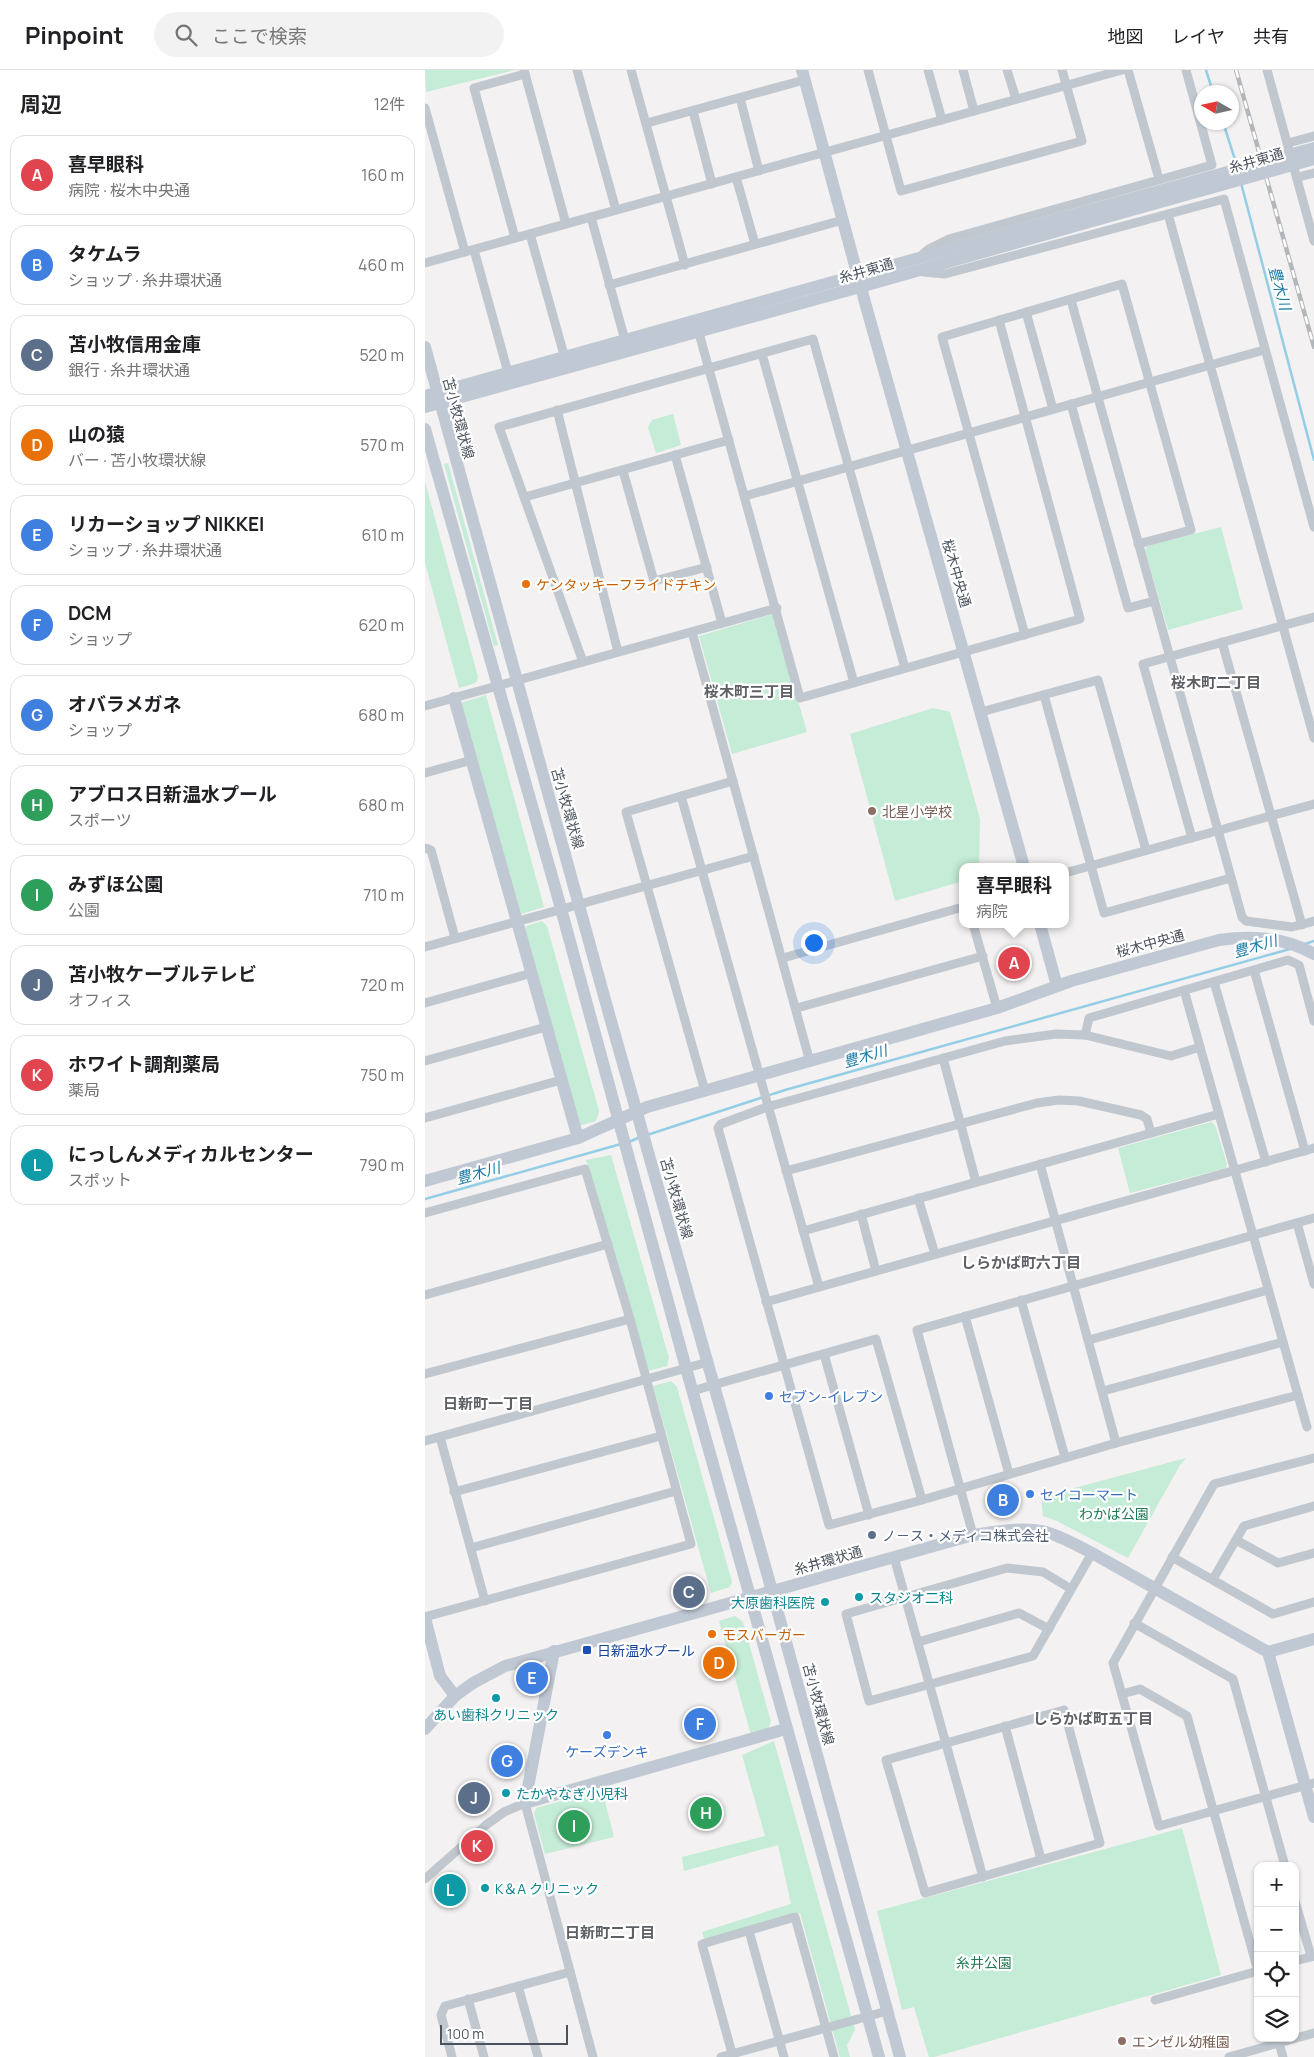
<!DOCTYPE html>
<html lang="ja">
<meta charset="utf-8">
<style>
:root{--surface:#fff;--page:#f2f2f2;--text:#202124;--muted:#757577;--line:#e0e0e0;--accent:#2867d6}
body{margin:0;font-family:Manrope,"Noto Sans JP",sans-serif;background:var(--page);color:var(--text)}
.controls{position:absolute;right:15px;bottom:15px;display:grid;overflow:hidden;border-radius:10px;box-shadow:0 1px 4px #0004}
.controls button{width:45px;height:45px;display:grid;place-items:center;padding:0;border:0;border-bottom:1px solid var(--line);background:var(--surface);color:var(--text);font:25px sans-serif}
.compass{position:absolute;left:769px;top:15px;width:45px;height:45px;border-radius:50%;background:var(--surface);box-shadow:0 1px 4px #0004;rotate:279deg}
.scale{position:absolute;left:15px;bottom:12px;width:128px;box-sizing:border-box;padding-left:5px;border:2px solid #4a525d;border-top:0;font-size:14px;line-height:18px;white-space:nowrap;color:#4a525d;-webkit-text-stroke:4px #fff;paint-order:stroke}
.you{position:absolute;left:388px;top:872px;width:18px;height:18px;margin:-12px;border:4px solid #fff;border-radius:50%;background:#1a73e8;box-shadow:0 0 0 8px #1a73e833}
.badge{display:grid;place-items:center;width:32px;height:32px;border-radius:50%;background:var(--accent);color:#fff;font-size:16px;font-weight:700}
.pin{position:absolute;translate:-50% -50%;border:2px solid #fff;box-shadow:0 1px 5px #0006}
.popup{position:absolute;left:534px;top:793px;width:110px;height:65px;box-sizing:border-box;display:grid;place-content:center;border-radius:10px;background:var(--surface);filter:drop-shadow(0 1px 4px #0005);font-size:16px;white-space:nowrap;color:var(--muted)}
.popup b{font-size:19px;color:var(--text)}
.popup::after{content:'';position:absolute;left:50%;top:100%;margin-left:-10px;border:10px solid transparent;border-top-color:var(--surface)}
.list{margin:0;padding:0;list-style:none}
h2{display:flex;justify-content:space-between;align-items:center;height:65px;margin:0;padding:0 20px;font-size:21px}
h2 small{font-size:16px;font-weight:400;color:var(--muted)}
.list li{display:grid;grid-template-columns:32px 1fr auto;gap:15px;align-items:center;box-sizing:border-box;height:80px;margin:0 10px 10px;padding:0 10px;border:1px solid var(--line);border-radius:15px}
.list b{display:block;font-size:19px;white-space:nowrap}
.list p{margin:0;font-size:16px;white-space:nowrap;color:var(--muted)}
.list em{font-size:16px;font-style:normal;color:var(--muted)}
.icon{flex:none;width:28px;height:28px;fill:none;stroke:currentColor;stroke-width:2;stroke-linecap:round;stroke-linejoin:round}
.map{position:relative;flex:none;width:889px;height:1987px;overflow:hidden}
header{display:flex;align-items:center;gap:30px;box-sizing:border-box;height:70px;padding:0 25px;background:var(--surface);border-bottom:1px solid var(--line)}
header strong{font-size:24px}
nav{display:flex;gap:28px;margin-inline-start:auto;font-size:18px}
.search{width:350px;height:45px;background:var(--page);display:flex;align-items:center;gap:12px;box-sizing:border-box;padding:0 18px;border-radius:28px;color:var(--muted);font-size:19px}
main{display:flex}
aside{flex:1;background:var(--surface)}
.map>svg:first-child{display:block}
.green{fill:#c4ecd6}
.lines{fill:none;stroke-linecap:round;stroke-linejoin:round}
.stream{stroke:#94cee5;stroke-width:2.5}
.street{stroke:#c0c7ce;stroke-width:9}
.secondary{stroke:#c0c8d3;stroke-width:12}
.rail-casing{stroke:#b3b6ba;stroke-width:4.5}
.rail{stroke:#fff;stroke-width:2.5;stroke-dasharray:8;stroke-linecap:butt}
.secondary-bridge{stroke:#c0c8d3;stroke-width:12}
.food-dot{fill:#e8710a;stroke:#fff;stroke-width:2}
.education-dot{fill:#8d6e63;stroke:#fff;stroke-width:2}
.shop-dot{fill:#3f7fe0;stroke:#fff;stroke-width:2}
.service-dot{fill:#5c6f8a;stroke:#fff;stroke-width:2}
.culture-dot{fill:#0f9aa8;stroke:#fff;stroke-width:2}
.transit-dot{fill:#1a4fb4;stroke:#fff;stroke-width:2}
.labels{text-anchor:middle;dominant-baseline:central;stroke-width:4.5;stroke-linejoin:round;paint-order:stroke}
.street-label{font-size:14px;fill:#4a525d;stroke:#fff}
.food-label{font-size:14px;fill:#c56008;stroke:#fff;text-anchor:start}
.education-label{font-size:14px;fill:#785e54;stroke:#fff;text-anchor:start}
.shop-label{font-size:14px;fill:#366cbe;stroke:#fff;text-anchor:start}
.park-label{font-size:14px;fill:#1f7a53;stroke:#fff}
.service-label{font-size:14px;fill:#4e5e75;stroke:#fff;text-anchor:start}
.culture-label{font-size:14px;fill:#0d838f;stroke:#fff;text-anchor:start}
.transit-label{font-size:14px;fill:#164399;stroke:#fff;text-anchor:start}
.water-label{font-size:15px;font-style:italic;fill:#187aa2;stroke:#fff}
.neighbourhood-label{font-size:15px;font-weight:bold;fill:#5e6065;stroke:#fff}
</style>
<header>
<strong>Pinpoint</strong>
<div class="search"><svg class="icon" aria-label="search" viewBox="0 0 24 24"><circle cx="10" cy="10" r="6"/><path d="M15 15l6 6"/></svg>ここで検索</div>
<nav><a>地図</a><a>レイヤ</a><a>共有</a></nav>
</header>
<main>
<aside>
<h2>周辺<small>12件</small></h2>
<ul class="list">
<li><span class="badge" style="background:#e0444e">A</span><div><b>喜早眼科</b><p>病院 · 桜木中央通</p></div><em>160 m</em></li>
<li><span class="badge" style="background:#3f7fe0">B</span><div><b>タケムラ</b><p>ショップ · 糸井環状通</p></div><em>460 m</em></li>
<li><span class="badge" style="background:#5c6f8a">C</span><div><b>苫小牧信用金庫</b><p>銀行 · 糸井環状通</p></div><em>520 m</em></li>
<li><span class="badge" style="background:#e8710a">D</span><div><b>山の猿</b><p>バー · 苫小牧環状線</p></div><em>570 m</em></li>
<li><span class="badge" style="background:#3f7fe0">E</span><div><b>リカーショップ NIKKEI</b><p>ショップ · 糸井環状通</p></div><em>610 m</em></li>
<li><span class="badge" style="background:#3f7fe0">F</span><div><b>DCM</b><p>ショップ</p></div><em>620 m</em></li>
<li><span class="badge" style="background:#3f7fe0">G</span><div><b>オバラメガネ</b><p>ショップ</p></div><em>680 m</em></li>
<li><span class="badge" style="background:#2e9e5b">H</span><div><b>アブロス日新温水プール</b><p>スポーツ</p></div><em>680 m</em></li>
<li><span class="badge" style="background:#2e9e5b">I</span><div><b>みずほ公園</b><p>公園</p></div><em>710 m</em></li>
<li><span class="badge" style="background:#5c6f8a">J</span><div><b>苫小牧ケーブルテレビ</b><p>オフィス</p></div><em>720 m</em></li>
<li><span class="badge" style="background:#e0444e">K</span><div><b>ホワイト調剤薬局</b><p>薬局</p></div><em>750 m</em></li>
<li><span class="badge" style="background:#0f9aa8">L</span><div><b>にっしんメディカルセンター</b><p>スポット</p></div><em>790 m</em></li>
</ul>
</aside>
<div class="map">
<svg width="889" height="1987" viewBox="0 0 889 1987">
<rect width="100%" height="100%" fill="#f3f1f1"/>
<!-- green -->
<g class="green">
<path d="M 0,0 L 90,0 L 1,22 Z"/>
<path d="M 248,344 L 256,375 L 231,383 L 223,357 L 227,350 Z"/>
<path d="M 23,393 L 73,575 L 69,576 L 19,394 Z"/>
<path d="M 0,412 L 53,607 L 51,613 L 34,618 L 0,493 Z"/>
<path d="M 796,457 L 818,539 L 743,560 L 720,480 L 722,476 Z"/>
<path d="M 348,544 L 382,662 L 307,684 L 274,566 Z"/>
<path d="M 61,625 L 119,837 L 96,844 L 36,633 Z"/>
<path d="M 508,638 L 525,642 L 555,749 L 554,797 L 538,797 L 538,811 L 470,831 L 425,664 Z"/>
<path d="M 117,851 L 122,856 L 174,1041 L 171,1051 L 153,1056 L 99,857 Z"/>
<path d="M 786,1052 L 790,1055 L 802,1094 L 801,1098 L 705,1123 L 693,1078 Z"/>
<path d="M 186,1085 L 244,1288 L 242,1296 L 223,1301 L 161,1090 Z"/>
<path d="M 246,1311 L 252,1317 L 307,1512 L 305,1517 L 286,1523 L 228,1316 Z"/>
<path d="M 761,1388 L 755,1395 L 703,1488 L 630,1450 L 618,1446 L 616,1427 Z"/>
<path d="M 310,1546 L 318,1552 L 346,1652 L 343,1659 L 326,1665 L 294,1551 Z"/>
<path d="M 349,1671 L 430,1960 L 422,1975 L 425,1987 L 415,1987 L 375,1843 L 280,1872 L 277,1862 L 366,1834 L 353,1775 L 259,1801 L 257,1787 L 340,1766 L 317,1685 Z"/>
<path d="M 177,1720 L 189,1767 L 120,1784 L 109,1744 L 111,1738 Z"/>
<path d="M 757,1758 L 796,1905 L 509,1987 L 504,1987 L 489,1937 L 477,1940 L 452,1841 Z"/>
</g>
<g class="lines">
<!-- stream -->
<g class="stream">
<path d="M 781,0 L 788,22"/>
<path d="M 798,52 L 812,96"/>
<path d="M 816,113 L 889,390"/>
<path d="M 880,874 L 889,871"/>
<path d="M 222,1065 L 360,1020 L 865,879"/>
<path d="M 204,1072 L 215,1067"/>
<path d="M 0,1129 L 196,1074"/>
</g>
<!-- street -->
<g class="street">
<path d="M 99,0 L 141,154"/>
<path d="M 152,0 L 191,140"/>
<path d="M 206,0 L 260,195"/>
<path d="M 443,0 L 476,121 L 657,71 L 637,0"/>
<path d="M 503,0 L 517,50"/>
<path d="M 538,0 L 549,41"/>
<path d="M 582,0 L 591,29"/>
<path d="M 703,0 L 734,109"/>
<path d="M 842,0 L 889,171"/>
<path d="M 315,28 L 334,101"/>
<path d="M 0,38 L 40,182"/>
<path d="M 268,41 L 287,114"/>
<path d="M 222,53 L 379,10"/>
<path d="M 863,73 L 889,66"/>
<path d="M 311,107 L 330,174"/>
<path d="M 873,107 L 889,103"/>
<path d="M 743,144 L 889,668"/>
<path d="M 166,147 L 201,274"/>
<path d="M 105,164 L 141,292"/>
<path d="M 90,168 L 49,18 L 100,4"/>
<path d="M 49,180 L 84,306"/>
<path d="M 497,185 L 504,179 L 524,169 L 787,95 L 761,0"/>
<path d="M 0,193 L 697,0"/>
<path d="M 498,202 L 520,204 L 799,129 L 889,457"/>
<path d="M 184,215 L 418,150"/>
<path d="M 646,230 L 817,847 L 821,851 L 867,857 L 889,851"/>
<path d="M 601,242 L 628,339"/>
<path d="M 272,256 L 375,628 L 655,549 L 574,250"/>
<path d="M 337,284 L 429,613"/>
<path d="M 646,334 L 703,538 L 729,531"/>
<path d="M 132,340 L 193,582"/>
<path d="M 250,385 L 297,553"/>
<path d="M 198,401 L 229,511 L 282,497"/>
<path d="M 320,426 L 839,280"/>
<path d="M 100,427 L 304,370"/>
<path d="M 267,562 L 385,992"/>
<path d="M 600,565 L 517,267 L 697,214 L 766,460 L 713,474"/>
<path d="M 797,572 L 877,855"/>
<path d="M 158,592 L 74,357 L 388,269 L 480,598"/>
<path d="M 619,625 L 679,843 L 806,808"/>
<path d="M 0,636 L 352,538"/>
<path d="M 556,642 L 673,610 L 721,780"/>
<path d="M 0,703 L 47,690"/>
<path d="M 256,726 L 394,1217"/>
<path d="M 767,768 L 718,594 L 889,547"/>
<path d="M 0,778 L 6,780 L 30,868"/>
<path d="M 640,803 L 889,734"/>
<path d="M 548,854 L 572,938"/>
<path d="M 0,877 L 329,786"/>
<path d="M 358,888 L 538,837"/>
<path d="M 829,900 L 880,1081"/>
<path d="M 789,912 L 841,1092"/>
<path d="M 759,920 L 882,1357"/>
<path d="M 0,933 L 107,903"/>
<path d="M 372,938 L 558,886"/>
<path d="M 660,965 L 664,948 L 863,890 L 874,895 L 889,951"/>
<path d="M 775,977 L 746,986 L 660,965 L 631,964 L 580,971 L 342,1037 L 296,1054 L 293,1058 L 404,1455 L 497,1430 L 691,1373 L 873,1325"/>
<path d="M 518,988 L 551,1112"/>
<path d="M 0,991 L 121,957"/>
<path d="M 280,1021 L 201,742 L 308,711"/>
<path d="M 0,1048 L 136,1010"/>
<path d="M 615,1094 L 691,1373"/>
<path d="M 361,1101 L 612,1033 L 634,1030 L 654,1031 L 716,1045 L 722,1049 L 726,1063"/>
<path d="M 493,1128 L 510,1184"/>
<path d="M 0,1143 L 160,1099 L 205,1249 L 266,1474 L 0,1547"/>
<path d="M 436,1144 L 451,1201"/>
<path d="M 872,1153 L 889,1214"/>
<path d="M 378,1161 L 794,1044"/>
<path d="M 0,1225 L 183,1174"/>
<path d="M 596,1230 L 640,1387"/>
<path d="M 341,1232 L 889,1078"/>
<path d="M 540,1246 L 584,1404"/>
<path d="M 664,1270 L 843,1220"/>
<path d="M 399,1284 L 444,1445"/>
<path d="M 0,1304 L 205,1249"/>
<path d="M 267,1321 L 451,1269 L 497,1430"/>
<path d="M 678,1321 L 858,1272"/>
<path d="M 15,1367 L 60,1531"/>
<path d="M 0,1371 L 283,1292"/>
<path d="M 889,1388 L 789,1414 L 688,1593 L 734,1756 L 889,1713"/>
<path d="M 29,1422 L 236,1366"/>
<path d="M 548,1465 L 492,1260 L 889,1148"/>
<path d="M 811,1470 L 853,1493 L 889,1483"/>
<path d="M 46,1478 L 251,1421"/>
<path d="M 469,1487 L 558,1807"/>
<path d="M 747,1487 L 848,1544 L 889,1532"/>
<path d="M 788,1509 L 819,1456 L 889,1436"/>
<path d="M 646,1519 L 618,1502 L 582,1498 L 421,1544 L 444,1631 L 608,1586 L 667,1483"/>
<path d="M 709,1553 L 808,1609 L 860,1796"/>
<path d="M 493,1572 L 594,1543 L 624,1559"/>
<path d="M 697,1624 L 715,1619 L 762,1646 L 833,1901"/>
<path d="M 639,1640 L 675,1773 L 500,1823 L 461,1690 Z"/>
<path d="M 580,1656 L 616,1789"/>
<path d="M 0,1809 L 61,1755 L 79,1742 L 100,1733 L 168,1987"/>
<path d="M 870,1831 L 886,1886"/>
<path d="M 324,1861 L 359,1987"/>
<path d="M 870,1891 L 889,1886"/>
<path d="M 93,1916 L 113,1987"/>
<path d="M 43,1929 L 59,1987"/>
<path d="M 730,1930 L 833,1901"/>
<path d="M 854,1973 L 858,1987"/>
<path d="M 27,1987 L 16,1945 L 20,1936 L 145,1902"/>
<path d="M 296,1987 L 462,1941"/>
<path d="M 308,1987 L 277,1874 L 370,1847 L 409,1987"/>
<path d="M 804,1987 L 889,1963"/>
</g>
<!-- secondary -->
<g class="secondary">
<path d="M 377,0 L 441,236 L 599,797"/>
<path d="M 0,277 L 184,944 L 342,1503 L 475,1987"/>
<path d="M 0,326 L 687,134"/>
<path d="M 0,337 L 435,217 L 689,145"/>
<path d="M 0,359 L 132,824 L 261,1298 L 454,1987"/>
<path d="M 29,628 L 153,1068"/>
<path d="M 615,854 L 632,916"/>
<path d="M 0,1111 L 153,1068 L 222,1037 L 572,938 L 646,911 L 794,870 C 827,865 860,867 889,884"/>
<path d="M 0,1548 L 15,1606 L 30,1626"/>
<path d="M 129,1581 L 100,1733 L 361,1659"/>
<path d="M 843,1582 L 889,1569"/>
<path d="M 0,1659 L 30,1626 L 48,1613 L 80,1596 L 548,1465 C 570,1462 599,1456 621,1462 C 637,1467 652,1475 667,1483 L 843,1582 L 889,1747"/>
</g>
<!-- rail casing -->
<g class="rail-casing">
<path id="rail" d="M 811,0 L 889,277"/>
</g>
<!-- rail -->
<use href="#rail" class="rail"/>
<!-- secondary-bridge -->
<g class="secondary-bridge">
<path d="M 687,134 L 889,78"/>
<path d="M 689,145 L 889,89"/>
</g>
</g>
<!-- markers -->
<g class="food-dot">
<circle cx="101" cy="514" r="5"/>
<circle cx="287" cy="1564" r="5"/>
</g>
<g class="education-dot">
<circle cx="447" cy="741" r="5"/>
<circle cx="697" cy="1971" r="5"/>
</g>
<g class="shop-dot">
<circle cx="344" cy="1326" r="5"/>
<circle cx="605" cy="1424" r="5"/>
<circle cx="182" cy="1665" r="5"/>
</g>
<circle class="service-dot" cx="447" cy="1465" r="5"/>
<g class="culture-dot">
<circle cx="434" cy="1527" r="5"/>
<circle cx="400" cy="1532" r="5"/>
<circle cx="71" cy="1628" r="5"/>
<circle cx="81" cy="1723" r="5"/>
<circle cx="60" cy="1818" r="5"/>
</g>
<rect class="transit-dot" x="157" y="1575" width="10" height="10" rx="2.5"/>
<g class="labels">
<!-- street labels -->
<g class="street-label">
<text transform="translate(831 90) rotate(-16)">糸井東通</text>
<text transform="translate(441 200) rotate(-16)">糸井東通</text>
<text transform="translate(34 348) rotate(75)">苫小牧環状線</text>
<text transform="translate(532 503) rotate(74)">桜木中央通</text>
<text transform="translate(143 738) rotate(74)">苫小牧環状線</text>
<text transform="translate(725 873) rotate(-15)">桜木中央通</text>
<text transform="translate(252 1128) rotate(74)">苫小牧環状線</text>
<text transform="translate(403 1490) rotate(-16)">糸井環状通</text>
<text transform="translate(394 1634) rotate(75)">苫小牧環状線</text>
</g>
<!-- food labels -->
<g class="food-label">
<text x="111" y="514">ケンタッキーフライドチキン</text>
<text x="297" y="1564">モスバーガー</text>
</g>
<!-- education labels -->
<g class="education-label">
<text x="457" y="741">北星小学校</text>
<text x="707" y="1971">エンゼル幼稚園</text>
</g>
<!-- shop labels -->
<g class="shop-label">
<text x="354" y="1326">セブン-イレブン</text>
<text x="615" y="1424">セイコーマート</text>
<text x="182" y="1681" text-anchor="middle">ケーズデンキ</text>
</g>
<!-- park labels -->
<g class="park-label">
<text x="689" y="1443">わかば公園</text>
<text x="559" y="1892">糸井公園</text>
</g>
<!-- service labels -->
<g class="service-label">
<text x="457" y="1465">ノ－ス・メディコ株式会社</text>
</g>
<!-- culture labels -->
<g class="culture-label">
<text x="444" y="1527">スタジオ二科</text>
<text x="390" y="1532" text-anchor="end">大原歯科医院</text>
<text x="71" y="1644" text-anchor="middle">あい歯科クリニック</text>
<text x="91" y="1723">たかやなぎ小児科</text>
<text x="70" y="1818">K＆A クリニック</text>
</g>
<!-- transit labels -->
<g class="transit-label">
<text x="172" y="1580">日新温水プール</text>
</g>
<!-- water labels -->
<g class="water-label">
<text transform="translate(855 218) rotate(75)">豊木川</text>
<text transform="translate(830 876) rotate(-16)">豊木川</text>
<text transform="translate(440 986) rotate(-16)">豊木川</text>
<text transform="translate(53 1103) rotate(-15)">豊木川</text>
</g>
<!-- neighbourhood labels -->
<g class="neighbourhood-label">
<text x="791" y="612">桜木町二丁目</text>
<text x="324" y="621">桜木町三丁目</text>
<text x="596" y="1192">しらかば町六丁目</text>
<text x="63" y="1333">日新町一丁目</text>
<text x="668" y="1648">しらかば町五丁目</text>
<text x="185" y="1862">日新町二丁目</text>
</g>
</g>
</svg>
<div class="controls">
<button>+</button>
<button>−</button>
<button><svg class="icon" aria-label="locate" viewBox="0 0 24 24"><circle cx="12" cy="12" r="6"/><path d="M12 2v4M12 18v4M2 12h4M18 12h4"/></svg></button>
<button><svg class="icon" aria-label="layers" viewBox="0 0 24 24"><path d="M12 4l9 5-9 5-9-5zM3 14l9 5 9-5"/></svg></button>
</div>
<svg class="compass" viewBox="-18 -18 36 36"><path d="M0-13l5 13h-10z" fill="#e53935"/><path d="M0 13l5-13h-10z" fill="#757577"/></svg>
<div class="scale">100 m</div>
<div class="you"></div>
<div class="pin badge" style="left:589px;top:893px;background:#e0444e">A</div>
<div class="popup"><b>喜早眼科</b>病院</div>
<div class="pin badge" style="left:578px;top:1430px;background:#3f7fe0">B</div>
<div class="pin badge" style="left:264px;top:1522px;background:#5c6f8a">C</div>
<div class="pin badge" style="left:294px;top:1593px;background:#e8710a">D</div>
<div class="pin badge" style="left:107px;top:1608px;background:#3f7fe0">E</div>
<div class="pin badge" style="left:275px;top:1654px;background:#3f7fe0">F</div>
<div class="pin badge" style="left:82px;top:1691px;background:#3f7fe0">G</div>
<div class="pin badge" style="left:281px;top:1743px;background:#2e9e5b">H</div>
<div class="pin badge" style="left:149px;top:1756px;background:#2e9e5b">I</div>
<div class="pin badge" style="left:49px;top:1728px;background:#5c6f8a">J</div>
<div class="pin badge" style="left:52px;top:1776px;background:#e0444e">K</div>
<div class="pin badge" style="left:25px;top:1820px;background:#0f9aa8">L</div>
</div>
</main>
